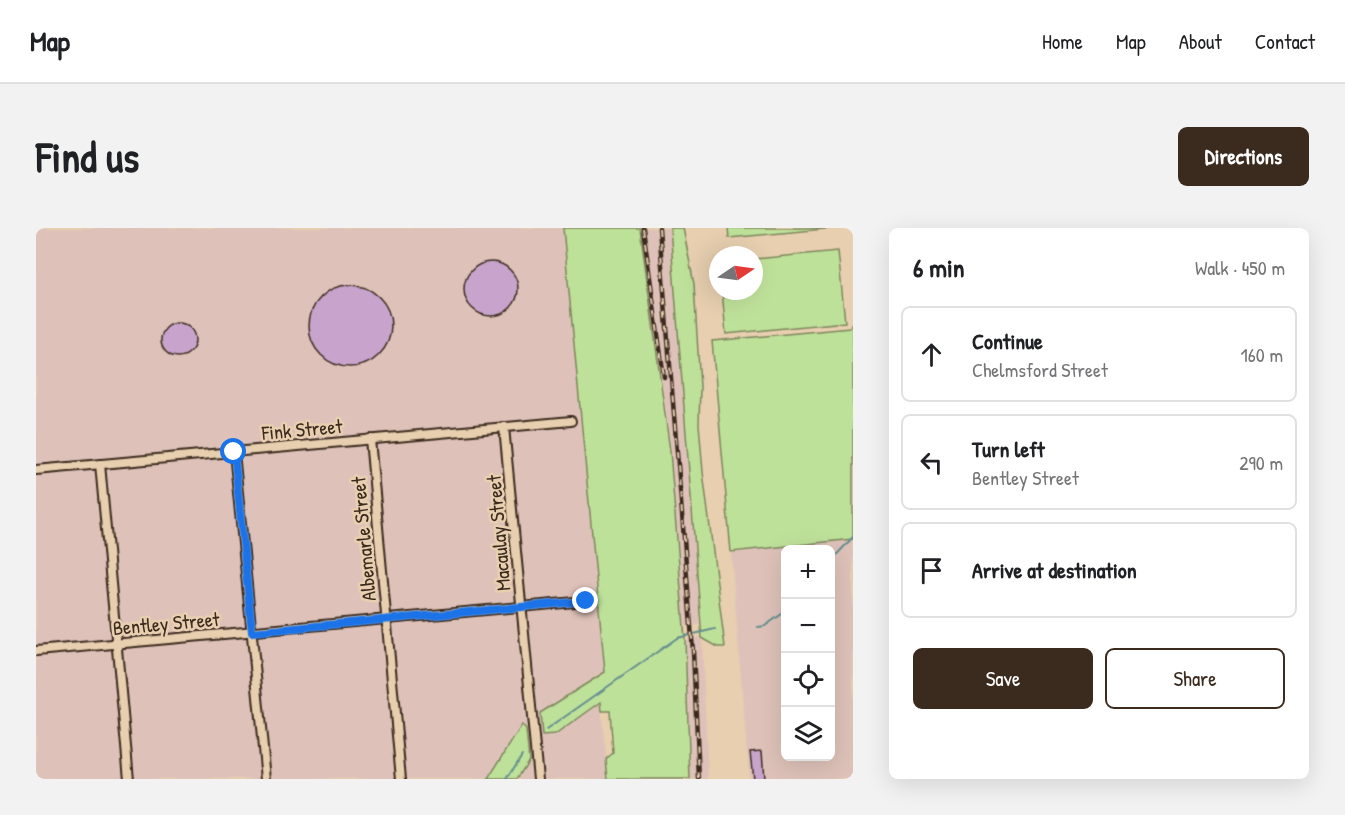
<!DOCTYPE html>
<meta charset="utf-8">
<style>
:root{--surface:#fff;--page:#f2f2f2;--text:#202124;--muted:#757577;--line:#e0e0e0;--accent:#3b2a1e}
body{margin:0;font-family:"Patrick Hand",sans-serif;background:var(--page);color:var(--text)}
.controls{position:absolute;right:18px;bottom:18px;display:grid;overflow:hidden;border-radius:9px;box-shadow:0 6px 24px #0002}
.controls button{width:54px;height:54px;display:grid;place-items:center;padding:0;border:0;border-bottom:2px solid var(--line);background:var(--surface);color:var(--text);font:30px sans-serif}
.compass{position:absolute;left:673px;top:18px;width:54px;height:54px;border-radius:50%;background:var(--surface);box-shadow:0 6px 24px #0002;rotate:77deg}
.stop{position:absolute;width:18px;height:18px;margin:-14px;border:4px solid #1a73e8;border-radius:50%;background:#fff}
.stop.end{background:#1a73e8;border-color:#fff;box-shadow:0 2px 6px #0008}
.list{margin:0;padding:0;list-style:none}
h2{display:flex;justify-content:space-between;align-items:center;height:78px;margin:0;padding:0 24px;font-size:26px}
h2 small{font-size:20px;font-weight:400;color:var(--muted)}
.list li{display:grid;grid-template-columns:39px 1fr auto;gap:18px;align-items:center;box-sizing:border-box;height:96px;margin:0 12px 12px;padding:0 12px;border:2px solid var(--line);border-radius:9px}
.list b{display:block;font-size:22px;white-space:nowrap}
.list p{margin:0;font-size:20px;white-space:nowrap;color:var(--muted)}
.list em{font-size:20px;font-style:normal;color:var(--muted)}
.actions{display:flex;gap:12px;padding:18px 24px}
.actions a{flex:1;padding:14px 0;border:2px solid var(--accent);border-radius:9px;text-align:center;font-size:21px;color:var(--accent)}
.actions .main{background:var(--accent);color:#fff}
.icon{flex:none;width:33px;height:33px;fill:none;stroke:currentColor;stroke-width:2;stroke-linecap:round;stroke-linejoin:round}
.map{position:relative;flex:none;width:817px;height:551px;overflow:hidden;border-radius:9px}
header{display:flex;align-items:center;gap:36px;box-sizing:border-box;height:84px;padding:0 30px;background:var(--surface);border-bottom:2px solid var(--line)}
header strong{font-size:28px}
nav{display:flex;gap:33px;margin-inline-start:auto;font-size:21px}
.intro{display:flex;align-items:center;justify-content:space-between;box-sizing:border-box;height:144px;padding:0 36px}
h1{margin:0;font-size:42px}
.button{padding:15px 27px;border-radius:9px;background:var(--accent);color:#fff;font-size:21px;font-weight:700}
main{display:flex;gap:36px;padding:0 36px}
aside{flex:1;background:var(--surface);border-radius:9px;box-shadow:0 6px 24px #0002}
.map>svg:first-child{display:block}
.built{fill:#dec2b9;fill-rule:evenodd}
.green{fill:#bee19a;stroke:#7c865c;stroke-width:1.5}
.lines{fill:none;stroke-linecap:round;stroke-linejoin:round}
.stream{stroke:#648e8f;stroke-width:2}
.building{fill:#c8a4cd;stroke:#3b2a1e;stroke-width:1.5}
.minor-casing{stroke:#3b2a1e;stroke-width:12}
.minor{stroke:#e8cfb0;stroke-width:8}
.rail-casing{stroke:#3b2a1e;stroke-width:4.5}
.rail{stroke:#e8cfb0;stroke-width:2;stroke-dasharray:7;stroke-linecap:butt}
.route{stroke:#1a73e8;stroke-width:8}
.labels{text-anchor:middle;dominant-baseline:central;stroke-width:5;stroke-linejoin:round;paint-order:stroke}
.street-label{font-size:20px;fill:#3b2a1e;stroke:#e8cfb0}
</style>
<header>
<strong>Map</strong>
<nav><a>Home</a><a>Map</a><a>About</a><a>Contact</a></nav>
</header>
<div class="intro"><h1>Find us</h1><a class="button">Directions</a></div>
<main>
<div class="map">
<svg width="817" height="551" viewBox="0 0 817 551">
<rect width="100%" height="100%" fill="#e8cfb0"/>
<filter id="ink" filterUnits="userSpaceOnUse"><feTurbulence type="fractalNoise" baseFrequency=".0167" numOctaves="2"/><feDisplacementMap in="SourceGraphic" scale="12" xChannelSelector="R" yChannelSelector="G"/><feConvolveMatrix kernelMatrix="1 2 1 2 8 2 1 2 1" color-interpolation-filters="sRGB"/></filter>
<g filter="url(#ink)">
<!-- built -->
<g class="built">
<path d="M 0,0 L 527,0 L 569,444 L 562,449 L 572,551 L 0,551 Z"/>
<path d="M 604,0 L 634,0 L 664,397 L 647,398 L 631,191 Z"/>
<path d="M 817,311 L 817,551 L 713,551 L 695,324 ZM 750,322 L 794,322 L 794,528 L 750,528 Z"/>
<path d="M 663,409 L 666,410 L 672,551 L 654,551 L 648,413 Z"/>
</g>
<!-- green -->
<g class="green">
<path d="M 527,0 L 604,0 L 634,223 L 649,412 L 654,551 L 572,551 L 570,531 L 577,525 L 574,483 L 566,483 L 565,474 L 519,507 L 506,508 L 504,485 L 569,444 Z"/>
<path d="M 634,0 L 647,0 L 658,56 L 664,159 L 663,196 L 667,244 L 689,419 L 682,419 L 666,410 Z"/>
<path d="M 692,0 L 799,0 L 693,10 Z"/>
<path d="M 802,23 L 809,94 L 690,106 L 686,63 L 718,63 L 718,31 Z"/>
<path d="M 817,95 L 817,311 L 695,324 L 676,113 L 814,100 Z"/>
<path d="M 486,497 L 490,502 L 493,532 L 481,551 L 452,551 Z"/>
</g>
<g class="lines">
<!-- stream -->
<g class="stream">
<path d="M 794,334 L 817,309"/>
<path d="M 722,399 L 729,398 L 750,383"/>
<path d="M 510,502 L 641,410 L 679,401"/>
<path d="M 471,551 L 486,527"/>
</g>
</g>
<!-- building -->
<g class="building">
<circle cx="455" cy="61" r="27"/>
<circle cx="314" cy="98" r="41"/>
<circle cx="142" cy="112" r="17"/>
<path d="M 726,523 L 728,551 L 717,551 L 714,524 Z"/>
</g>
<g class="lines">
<!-- minor casing -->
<g class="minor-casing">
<g id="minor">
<path d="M 468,199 L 502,551"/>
<path d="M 334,211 L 365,551"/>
<path d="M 198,224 L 230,551"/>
<path d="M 64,236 L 93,551"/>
<path d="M 0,242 L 535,193"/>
<path d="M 0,423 L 550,373"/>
</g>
</g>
<!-- minor -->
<use href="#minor" class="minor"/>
<!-- rail casing -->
<g class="rail-casing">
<g id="rail">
<path d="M 607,0 L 628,149"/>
<path d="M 623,0 L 657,423 L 663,551"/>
</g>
</g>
<!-- rail -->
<use href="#rail" class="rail"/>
</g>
</g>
<g class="lines" filter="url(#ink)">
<!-- route -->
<path class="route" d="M 198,224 L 216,404 L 550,373"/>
</g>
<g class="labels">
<!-- street labels -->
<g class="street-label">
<text transform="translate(266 201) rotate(-5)">Fink Street</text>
<text transform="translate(462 305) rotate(-95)">Macaulay Street</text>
<text transform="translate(327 311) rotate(-95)">Albemarle Street</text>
<text transform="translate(130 395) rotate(-5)">Bentley Street</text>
</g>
</g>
</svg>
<div class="controls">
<button>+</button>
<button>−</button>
<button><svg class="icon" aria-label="locate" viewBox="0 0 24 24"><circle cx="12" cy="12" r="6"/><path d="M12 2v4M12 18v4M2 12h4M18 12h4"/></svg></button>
<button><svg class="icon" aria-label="layers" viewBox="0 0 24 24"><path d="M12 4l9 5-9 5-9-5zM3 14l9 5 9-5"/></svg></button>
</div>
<svg class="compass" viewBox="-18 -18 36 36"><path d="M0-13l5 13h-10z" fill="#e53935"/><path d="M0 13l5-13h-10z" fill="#757577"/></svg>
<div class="stop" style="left:198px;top:224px"></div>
<div class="stop end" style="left:550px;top:373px"></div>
</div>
<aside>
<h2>6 min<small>Walk · 450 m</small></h2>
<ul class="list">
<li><svg class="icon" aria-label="ahead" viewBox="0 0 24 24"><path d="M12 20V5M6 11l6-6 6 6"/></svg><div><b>Continue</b><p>Chelmsford Street</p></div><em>160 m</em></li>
<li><svg class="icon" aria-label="left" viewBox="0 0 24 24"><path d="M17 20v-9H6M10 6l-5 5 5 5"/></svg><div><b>Turn left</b><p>Bentley Street</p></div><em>290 m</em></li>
<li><svg class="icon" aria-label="arrive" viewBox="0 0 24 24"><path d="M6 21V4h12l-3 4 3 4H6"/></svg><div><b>Arrive at destination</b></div></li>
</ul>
<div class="actions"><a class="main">Save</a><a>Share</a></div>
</aside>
</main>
